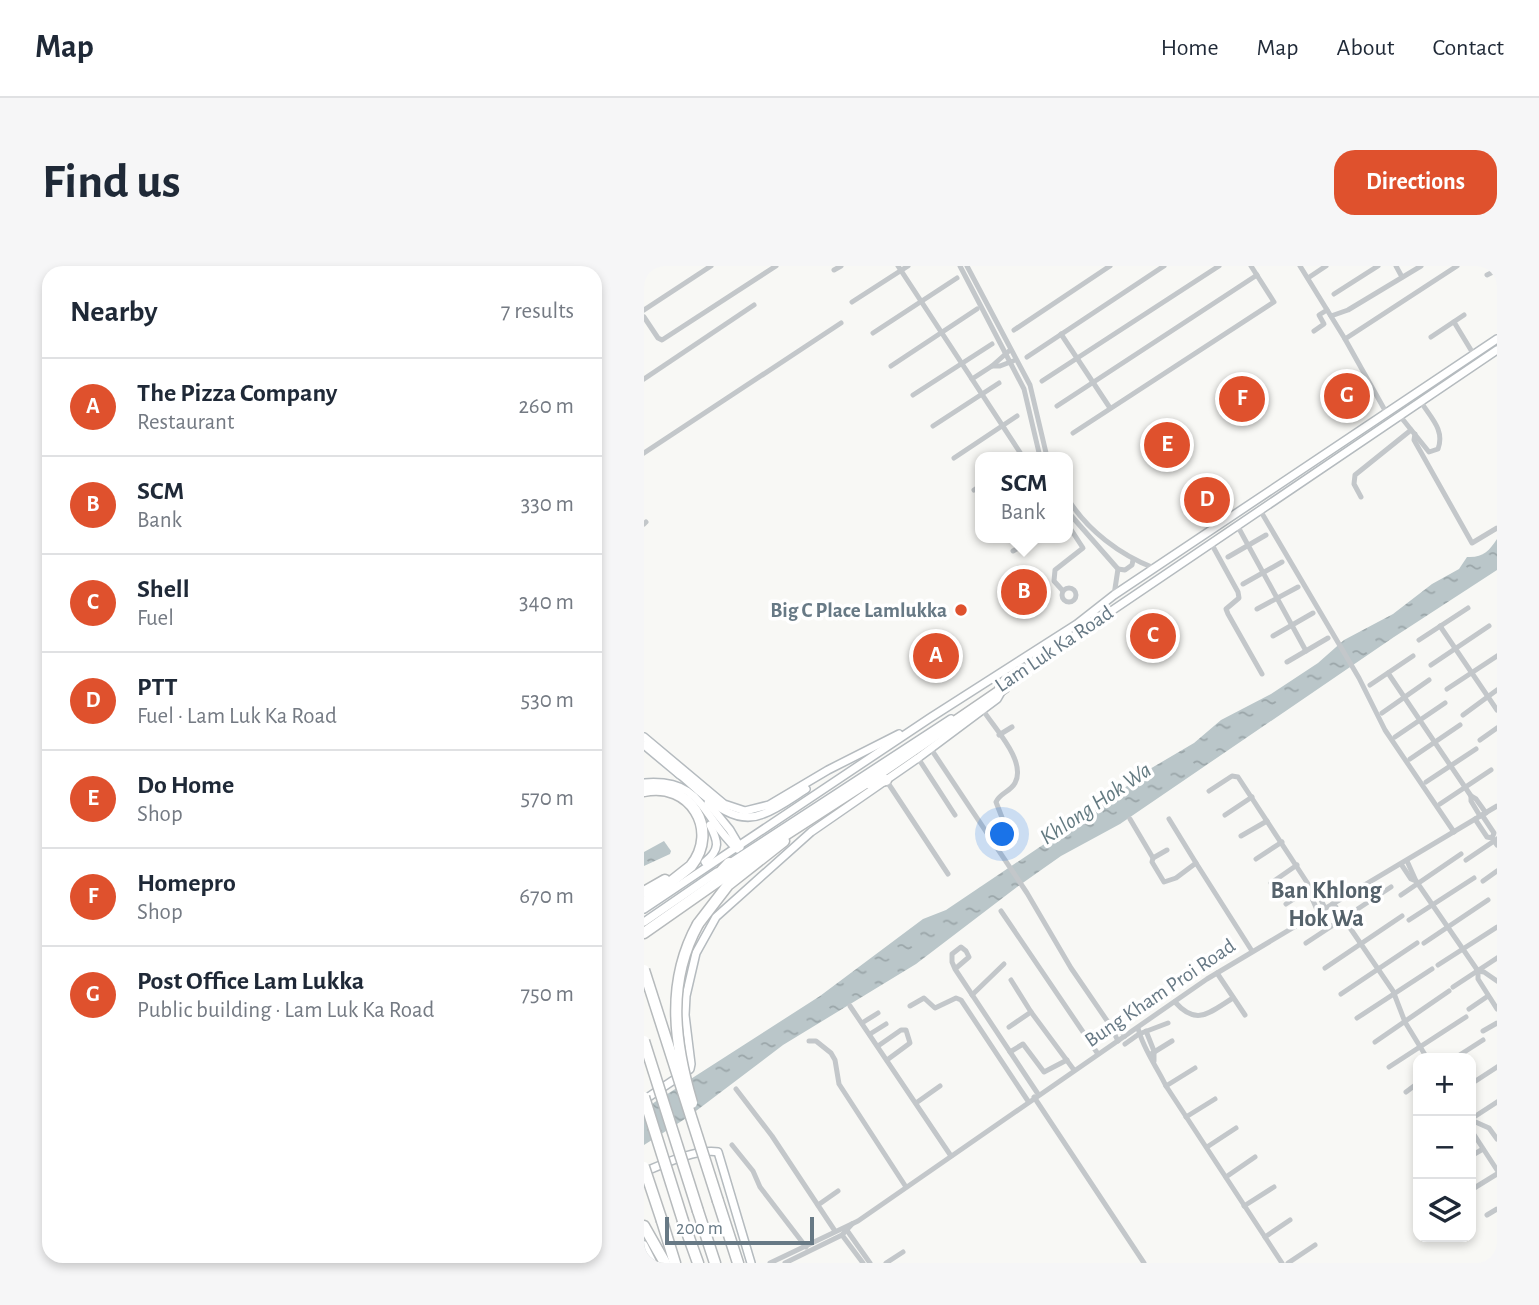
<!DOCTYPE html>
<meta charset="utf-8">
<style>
:root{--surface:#fff;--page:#f6f6f7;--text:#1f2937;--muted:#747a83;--line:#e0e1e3;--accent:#df512d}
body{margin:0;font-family:"Alegreya Sans",sans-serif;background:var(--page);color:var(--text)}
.controls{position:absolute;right:21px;bottom:21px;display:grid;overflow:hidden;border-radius:14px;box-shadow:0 4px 10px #0003}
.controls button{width:63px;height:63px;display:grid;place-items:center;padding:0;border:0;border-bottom:2px solid var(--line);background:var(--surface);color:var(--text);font:35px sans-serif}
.scale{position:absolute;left:21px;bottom:18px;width:149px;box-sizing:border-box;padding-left:7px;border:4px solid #677985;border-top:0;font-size:19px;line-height:24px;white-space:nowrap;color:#677985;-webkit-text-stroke:5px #fff;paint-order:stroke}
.you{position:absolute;left:359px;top:569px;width:24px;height:24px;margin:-18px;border:5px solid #fff;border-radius:50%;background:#1a73e8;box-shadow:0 0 0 10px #1a73e833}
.badge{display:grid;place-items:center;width:46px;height:46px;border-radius:50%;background:var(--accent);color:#fff;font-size:23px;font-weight:700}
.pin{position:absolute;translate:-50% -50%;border:4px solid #fff;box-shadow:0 2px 7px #0006}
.popup{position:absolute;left:331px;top:186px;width:98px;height:91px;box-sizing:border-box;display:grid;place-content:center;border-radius:14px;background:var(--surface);filter:drop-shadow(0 2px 5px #0005);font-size:23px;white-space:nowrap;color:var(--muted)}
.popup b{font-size:26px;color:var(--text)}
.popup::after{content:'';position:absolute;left:50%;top:100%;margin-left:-14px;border:14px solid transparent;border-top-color:var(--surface)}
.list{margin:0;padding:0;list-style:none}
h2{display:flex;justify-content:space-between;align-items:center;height:91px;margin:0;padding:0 28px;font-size:30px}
h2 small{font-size:23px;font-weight:400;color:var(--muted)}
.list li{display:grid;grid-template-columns:46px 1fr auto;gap:21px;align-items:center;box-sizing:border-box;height:98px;padding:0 28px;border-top:2px solid var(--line)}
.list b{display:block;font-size:26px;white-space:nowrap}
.list p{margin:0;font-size:23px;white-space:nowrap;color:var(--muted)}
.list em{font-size:23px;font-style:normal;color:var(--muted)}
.icon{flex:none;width:38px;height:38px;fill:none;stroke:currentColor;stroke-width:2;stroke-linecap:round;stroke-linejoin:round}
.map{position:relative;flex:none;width:853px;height:997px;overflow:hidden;border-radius:21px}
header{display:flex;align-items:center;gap:42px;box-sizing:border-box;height:98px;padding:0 35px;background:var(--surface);border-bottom:2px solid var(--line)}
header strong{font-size:33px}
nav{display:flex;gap:38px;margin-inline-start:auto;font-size:24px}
.intro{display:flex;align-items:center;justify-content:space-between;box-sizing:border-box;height:168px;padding:0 42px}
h1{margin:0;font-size:49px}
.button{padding:18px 32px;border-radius:21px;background:var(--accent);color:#fff;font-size:24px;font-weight:700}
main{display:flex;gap:42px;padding:0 42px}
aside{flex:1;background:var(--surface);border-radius:21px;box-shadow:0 4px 10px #0003}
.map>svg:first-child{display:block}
.water{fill:url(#water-ripples)}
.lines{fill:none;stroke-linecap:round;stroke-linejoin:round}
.secondary-casing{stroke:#b5bbbf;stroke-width:10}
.highway-casing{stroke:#b6babc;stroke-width:13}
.street{stroke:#c3c7ca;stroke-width:5}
.secondary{stroke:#fff;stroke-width:7}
.highway{stroke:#fff;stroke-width:10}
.highway-bridge-casing{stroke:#b6babc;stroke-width:13;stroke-linecap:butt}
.highway-bridge{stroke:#fff;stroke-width:10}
.poi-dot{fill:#df512d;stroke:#fff;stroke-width:2.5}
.labels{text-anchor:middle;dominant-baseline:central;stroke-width:7;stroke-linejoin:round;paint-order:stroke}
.poi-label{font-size:21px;font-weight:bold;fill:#677985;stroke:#fff;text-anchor:end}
.street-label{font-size:21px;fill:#677985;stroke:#fff}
.water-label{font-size:23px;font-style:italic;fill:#637a81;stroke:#fff}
.quarter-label{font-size:24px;font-weight:bold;fill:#55626b;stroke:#fff}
</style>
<header>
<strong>Map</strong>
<nav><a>Home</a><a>Map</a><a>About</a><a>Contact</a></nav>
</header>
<div class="intro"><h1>Find us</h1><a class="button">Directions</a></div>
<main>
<aside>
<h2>Nearby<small>7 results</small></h2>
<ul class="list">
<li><span class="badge">A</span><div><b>The Pizza Company</b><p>Restaurant</p></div><em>260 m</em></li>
<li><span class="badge">B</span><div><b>SCM</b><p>Bank</p></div><em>330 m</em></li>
<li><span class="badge">C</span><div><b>Shell</b><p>Fuel</p></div><em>340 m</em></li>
<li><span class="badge">D</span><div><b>PTT</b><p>Fuel · Lam Luk Ka Road</p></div><em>530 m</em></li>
<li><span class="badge">E</span><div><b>Do Home</b><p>Shop</p></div><em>570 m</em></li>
<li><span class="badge">F</span><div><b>Homepro</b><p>Shop</p></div><em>670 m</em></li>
<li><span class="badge">G</span><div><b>Post Office Lam Lukka</b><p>Public building · Lam Luk Ka Road</p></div><em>750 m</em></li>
</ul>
</aside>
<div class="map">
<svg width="853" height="997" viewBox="0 0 853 997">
<defs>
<pattern id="water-ripples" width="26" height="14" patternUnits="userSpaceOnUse" patternTransform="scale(1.75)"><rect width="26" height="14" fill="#bac6c9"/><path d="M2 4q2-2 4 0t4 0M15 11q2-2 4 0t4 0" fill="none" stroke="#9ba6a9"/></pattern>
</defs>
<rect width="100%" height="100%" fill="#f8f8f5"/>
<!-- water -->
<g class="water">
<path d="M 853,273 L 853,304 L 750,371 L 476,558 L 417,590 L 373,621 L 272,698 L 139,779 L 44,851 L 0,879 L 0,843 L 176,730 L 279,653 L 302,644 L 467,533 L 499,507 L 550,477 L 577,454 L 627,428 L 674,397 L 700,374 L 749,348 L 788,318 L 815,303 L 823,291 C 839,292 845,285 853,273 Z"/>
<path d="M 20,575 L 27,585 L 26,588 L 0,600 L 0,586 Z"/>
</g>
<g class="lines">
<!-- secondary casing -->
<g class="secondary-casing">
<g id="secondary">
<path d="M 355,421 L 853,84"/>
<path d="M 0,471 L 80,538 L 101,545 L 125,539 L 184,504 L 255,468"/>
<path d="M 0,479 L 36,509"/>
<path d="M 34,507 C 58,526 86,562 119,548 C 135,542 149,531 162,523"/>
<path d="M 0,517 C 59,512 57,550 93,583"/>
<path d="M 64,537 L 86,564 L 96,581"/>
<path d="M 61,596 C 77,583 74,575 66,559"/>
<path d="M 83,599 L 307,453"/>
<path d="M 0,643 L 286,452 L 433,358 L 470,329 L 853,73"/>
<path d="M 0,656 L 73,606"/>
<path d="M 0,834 L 46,803 L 47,798 L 41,749 L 42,730 L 52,687 L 72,651 L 167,566 L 274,492 L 353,433 L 357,426"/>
<path d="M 0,906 C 19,898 54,882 74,886 L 107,997"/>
<path d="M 0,979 L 9,997"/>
</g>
</g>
<!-- highway casing -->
<g class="highway-casing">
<g id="highway">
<path d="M 224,517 L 242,514"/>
<path d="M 0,525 C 46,515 76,564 47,600 L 0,637"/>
<path d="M 71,612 L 85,597"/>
<path d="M 0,626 L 21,614"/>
<path d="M 54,658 L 84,619 L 140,575"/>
<path d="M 0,667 L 127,578 L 220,518 L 360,422"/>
<path d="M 74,935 L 94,997"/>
<path d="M 54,945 L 71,997"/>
<path d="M 18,955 L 31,997"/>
<path d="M 39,955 L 54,997"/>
<path d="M 0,960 L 21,997"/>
</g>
</g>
<!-- street -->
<g class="street">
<path d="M 254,0 L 379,191"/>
<path d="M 316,0 L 380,123 L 396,191"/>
<path d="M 323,0 L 386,119 L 403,191"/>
<path d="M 656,0 L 701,73 L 743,148"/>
<path d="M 752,0 L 758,11"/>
<path d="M 0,2 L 3,0"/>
<path d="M 190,4 L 197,0"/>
<path d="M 843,9 L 853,4"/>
<path d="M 664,12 L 682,0"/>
<path d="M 690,28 L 734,0"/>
<path d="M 208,36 L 264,0"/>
<path d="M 0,44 L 67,0"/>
<path d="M 687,50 L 704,44 L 777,0"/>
<path d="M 0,51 L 14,72 L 18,74 L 132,0"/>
<path d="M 810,56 L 830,89"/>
<path d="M 370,64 L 466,0"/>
<path d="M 670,65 L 680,58 L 675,49 L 683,44"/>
<path d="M 229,67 L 313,12"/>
<path d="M 417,68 L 466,142"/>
<path d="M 787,71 L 820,49"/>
<path d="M 701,73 L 813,0"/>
<path d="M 383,91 L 520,0"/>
<path d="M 247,100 L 333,43"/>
<path d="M 348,100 L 356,100 L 369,95"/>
<path d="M 0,113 L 110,39"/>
<path d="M 328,113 L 348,100 L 365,85"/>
<path d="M 398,115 L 575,0"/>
<path d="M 269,129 L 348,78"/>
<path d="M 413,140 L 613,9"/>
<path d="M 756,150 L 785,186 L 794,183 C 801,164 787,152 777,136"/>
<path d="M 289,160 L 355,117"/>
<path d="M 429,167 L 630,36 L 607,0"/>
<path d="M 771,168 L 770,174 L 828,277 L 853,262"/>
<path d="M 0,187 L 197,57"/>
<path d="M 310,192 L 373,150"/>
<path d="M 330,224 L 336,220"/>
<path d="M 717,231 L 710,218 L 711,209 L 767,164"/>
<path d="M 424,233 C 443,264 476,289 510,302"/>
<path d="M 616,244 L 715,412 L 741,464 L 810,566"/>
<path d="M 424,246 L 474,303 L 470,329"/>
<path d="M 0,258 L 2,256"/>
<path d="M 593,259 L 662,385"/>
<path d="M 567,277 L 594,326 L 595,332 L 582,343 L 584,348 L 618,408"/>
<path d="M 369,285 L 391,272"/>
<path d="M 584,291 L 622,269"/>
<path d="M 474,303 L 481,304 L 488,299 L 489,294"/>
<path d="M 599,318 L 638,296"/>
<circle cx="425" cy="329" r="7"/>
<path d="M 419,325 L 410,315 L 411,304 L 439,282 L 424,259"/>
<path d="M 613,343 L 654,321"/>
<path d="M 796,360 L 853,444"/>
<path d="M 629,370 L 669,347"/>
<path d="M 775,374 L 824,342"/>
<path d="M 643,396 L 684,372"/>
<path d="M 787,399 L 845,360"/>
<path d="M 744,407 L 827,530 L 827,535 L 836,550"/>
<path d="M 726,419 L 769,390"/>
<path d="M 803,423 L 853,390"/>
<path d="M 339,444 C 350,462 383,495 371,517 C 366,526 356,527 352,536 L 362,562"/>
<path d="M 738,447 L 785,414"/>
<path d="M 819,449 L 853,424"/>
<path d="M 355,469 L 368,461"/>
<path d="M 751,471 L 801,437"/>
<path d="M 836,474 L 853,462"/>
<path d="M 287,483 L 383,627 L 427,702 L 466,759 L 474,775"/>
<path d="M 274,492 L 311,549"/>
<path d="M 766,493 L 816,459"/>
<path d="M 242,514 L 304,608"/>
<path d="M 782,516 L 832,483"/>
<path d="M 565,525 L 588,510 L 594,511 L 668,624 L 673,626 L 681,642"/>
<path d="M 827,530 L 832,533 L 842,547"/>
<path d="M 796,538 L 847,504"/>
<path d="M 581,549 L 608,531"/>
<path d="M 838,549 L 850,567 L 848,572"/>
<path d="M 486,553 L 509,592 L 508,596 L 520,616 L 532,612 L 552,597 L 608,685"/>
<path d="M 525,553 L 552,597"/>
<path d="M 831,553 L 843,571 L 848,572 L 853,579"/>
<path d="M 597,570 L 623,555"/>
<path d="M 509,592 L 523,584"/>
<path d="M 612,593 L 638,576"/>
<path d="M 822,594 L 853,573"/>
<path d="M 763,595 L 772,615 L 834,705 L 834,713 L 853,743"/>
<path d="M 757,598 L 767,613 L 772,615"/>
<path d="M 839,615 L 853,605"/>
<path d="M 627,617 L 653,599"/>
<path d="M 668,624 L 667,630 L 674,646"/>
<path d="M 757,629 L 817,588"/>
<path d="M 689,637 L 749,725 L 761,756 L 783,792"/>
<path d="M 642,638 L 667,622"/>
<path d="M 357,645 L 454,788"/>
<path d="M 765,654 L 830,612"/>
<path d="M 662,677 L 747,621"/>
<path d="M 780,677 L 844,634"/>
<path d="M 794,699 L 853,661"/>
<path d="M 681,702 L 758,650"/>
<path d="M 311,703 L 325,691 L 322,685 L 317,681 L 308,688 L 308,696 L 311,703 L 394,828"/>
<path d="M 834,705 L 840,706 L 853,715"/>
<path d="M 573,707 L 601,749"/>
<path d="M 367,714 L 387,746 L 430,804"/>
<path d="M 809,721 L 853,692"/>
<path d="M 697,728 L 773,677"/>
<path d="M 328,729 L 360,698"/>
<path d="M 531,736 C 553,761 566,746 589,732"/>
<path d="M 206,740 L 307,890"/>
<path d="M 266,740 L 280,732 L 291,742 L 312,732 L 317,734 L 384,835"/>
<path d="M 825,743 L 844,730"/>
<path d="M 713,752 L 788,703"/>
<path d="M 218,757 L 234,747"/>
<path d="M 466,759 L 474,761 L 481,770"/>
<path d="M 365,761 L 387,746"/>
<path d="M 494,762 C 499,783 513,801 522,820 L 638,997"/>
<path d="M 502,765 L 510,785 L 510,795"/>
<path d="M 839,765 L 853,757"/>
<path d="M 226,768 L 242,758"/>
<path d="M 165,775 L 172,775 L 187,787 L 191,794 L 195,818 L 262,921"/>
<path d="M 731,776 L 805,725"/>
<path d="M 481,778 L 495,768 L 524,757"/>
<path d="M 234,780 L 257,764 L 262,764 L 266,777 L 243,794"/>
<path d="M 366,786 L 379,778 L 400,806 L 423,794"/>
<path d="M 507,788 L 528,775"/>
<path d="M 811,792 L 839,774"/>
<path d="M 745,801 L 822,751"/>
<path d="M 827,818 L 853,801"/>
<path d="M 522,820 L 551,802"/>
<path d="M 92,823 L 128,870 L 191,965"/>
<path d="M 762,826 L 774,817"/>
<path d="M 390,831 L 500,997"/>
<path d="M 272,837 L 296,820"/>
<path d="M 542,851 L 571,833"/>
<path d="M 827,853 L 853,836"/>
<path d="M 827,854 L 845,862 L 853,873"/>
<path d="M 827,864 L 853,904"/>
<path d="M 88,879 L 109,905 L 116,921 L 162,981"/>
<path d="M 563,881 L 592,862"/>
<path d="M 827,890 L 839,883"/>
<path d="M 582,911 L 611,891"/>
<path d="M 827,924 L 853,908"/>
<path d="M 174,939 L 194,925"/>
<path d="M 600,940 L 630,921"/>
<path d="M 843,949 L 853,943"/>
<path d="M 202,963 L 226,997"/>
<path d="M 198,969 L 219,997"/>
<path d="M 621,971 L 646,954"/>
<path d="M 126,997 L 214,955 L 563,713 L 853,540"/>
<path d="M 141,997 L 198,969 L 208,958"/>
<path d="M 242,997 L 259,986"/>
<path d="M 644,997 L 671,979"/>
</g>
<!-- secondary -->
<use href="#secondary" class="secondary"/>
<!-- highway -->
<use href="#highway" class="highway"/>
<!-- highway-bridge casing -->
<g class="highway-bridge-casing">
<g id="highway-bridge">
<path d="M 0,704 L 74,935"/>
<path d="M 0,775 L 54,945"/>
<path d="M 0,831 L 39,955"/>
<path d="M 48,837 C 30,776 22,716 54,658"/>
<path d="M 0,901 L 18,955"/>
</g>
</g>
<!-- highway-bridge -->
<use href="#highway-bridge" class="highway-bridge"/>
</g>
<!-- markers -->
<circle class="poi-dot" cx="317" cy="344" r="7"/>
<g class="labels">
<!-- poi labels -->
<g class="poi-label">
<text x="303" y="344">Big C Place Lamlukka</text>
</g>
<!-- street labels -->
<g class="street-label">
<text transform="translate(410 383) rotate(-34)">Lam Luk Ka Road</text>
<text transform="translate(516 727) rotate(-34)">Bung Kham Proi Road</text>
</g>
<!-- water labels -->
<g class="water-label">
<text transform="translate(452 538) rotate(-34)">Khlong Hok Wa</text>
</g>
<!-- quarter labels -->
<g class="quarter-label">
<text x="682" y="625">Ban Khlong<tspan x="682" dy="28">Hok Wa</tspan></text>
</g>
</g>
</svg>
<div class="controls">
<button>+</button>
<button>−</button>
<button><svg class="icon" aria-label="layers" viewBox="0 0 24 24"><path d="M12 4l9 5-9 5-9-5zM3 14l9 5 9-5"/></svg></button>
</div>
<div class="scale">200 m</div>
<div class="you"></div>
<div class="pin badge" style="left:292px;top:390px">A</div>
<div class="pin badge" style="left:380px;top:326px">B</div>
<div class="popup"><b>SCM</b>Bank</div>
<div class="pin badge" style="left:509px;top:370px">C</div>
<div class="pin badge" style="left:563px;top:234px">D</div>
<div class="pin badge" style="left:523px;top:179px">E</div>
<div class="pin badge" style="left:598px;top:133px">F</div>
<div class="pin badge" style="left:703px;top:130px">G</div>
</div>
</main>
